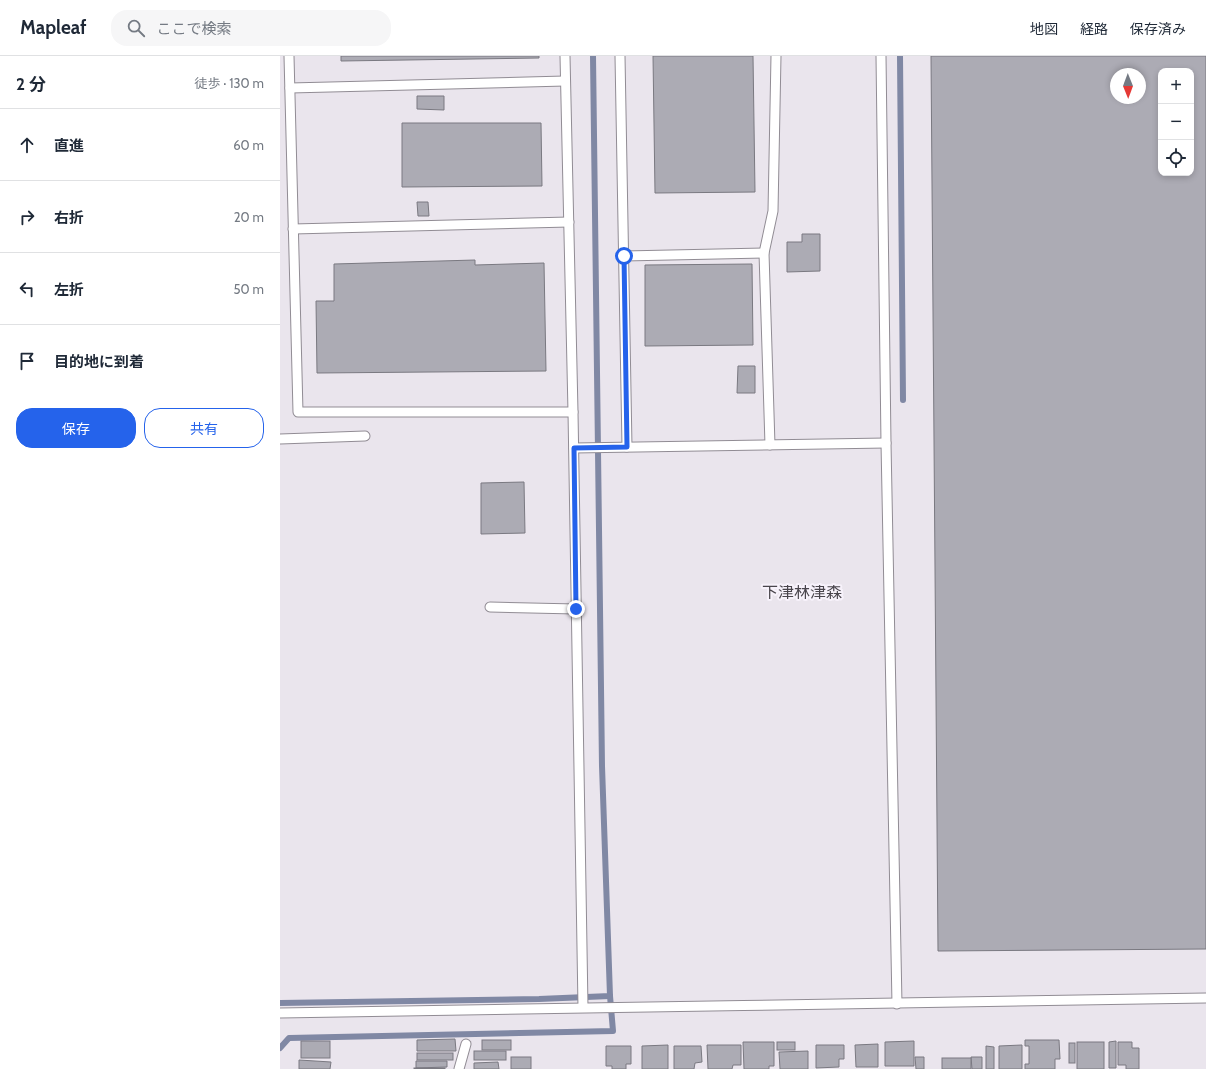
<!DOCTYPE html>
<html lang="ja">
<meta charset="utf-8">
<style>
:root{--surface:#fff;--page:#f6f6f7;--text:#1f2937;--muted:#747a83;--line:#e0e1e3;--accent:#2563eb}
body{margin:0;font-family:Cabin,"Noto Sans JP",sans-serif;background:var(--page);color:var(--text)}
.controls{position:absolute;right:12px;top:12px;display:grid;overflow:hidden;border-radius:8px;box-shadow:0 2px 6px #0003}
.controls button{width:36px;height:36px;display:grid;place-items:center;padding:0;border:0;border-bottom:1px solid var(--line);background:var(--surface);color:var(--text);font:20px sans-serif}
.compass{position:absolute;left:830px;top:12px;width:36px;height:36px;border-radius:50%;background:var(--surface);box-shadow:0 2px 6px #0003;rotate:179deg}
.stop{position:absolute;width:12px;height:12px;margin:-9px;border:3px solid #2563eb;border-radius:50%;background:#fff}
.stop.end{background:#2563eb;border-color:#fff;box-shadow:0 1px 4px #0008}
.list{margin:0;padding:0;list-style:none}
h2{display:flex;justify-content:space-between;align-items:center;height:52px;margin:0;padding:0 16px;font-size:17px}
h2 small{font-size:13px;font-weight:400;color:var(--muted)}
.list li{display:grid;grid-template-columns:26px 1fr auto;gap:12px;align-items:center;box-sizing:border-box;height:72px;padding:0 16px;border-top:1px solid var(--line)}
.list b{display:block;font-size:15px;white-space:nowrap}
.list em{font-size:13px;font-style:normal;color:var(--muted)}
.actions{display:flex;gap:8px;padding:12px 16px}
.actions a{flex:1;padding:9px 0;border:1px solid var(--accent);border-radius:16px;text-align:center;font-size:14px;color:var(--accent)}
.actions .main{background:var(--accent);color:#fff}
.icon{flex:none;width:22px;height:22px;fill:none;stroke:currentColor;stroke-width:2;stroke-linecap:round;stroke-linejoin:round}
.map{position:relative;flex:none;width:926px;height:1013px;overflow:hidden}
header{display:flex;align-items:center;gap:24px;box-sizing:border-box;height:56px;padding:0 20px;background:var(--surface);border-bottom:1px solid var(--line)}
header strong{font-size:19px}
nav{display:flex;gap:22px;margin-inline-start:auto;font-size:14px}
.search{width:280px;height:36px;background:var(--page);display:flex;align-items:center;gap:10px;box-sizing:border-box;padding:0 14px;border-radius:16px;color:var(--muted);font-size:15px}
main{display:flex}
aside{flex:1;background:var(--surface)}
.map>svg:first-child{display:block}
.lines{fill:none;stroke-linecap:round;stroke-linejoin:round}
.stream{stroke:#8088a4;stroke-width:6}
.building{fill:#acabb4;stroke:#7a7981;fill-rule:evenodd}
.service-casing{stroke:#918c94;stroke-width:11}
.service{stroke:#fff;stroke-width:9}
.route{stroke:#2563eb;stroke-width:5}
.labels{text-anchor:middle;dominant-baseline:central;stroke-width:4;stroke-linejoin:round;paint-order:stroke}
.neighbourhood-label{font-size:16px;fill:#49454c;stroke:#f7f2fb}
</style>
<header>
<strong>Mapleaf</strong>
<div class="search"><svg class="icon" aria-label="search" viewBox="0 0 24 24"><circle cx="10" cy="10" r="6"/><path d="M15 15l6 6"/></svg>ここで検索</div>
<nav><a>地図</a><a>経路</a><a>保存済み</a></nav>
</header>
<main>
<aside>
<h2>2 分<small>徒歩 · 130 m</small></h2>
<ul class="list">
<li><svg class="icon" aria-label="ahead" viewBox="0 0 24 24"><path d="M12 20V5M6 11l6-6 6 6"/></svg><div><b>直進</b></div><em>60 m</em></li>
<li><svg class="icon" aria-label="right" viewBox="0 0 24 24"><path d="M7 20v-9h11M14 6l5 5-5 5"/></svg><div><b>右折</b></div><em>20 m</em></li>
<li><svg class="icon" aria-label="left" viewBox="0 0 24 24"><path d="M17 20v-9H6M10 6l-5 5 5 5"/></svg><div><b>左折</b></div><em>50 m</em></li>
<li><svg class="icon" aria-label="arrive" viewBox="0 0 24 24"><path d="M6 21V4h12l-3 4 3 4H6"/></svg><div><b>目的地に到着</b></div></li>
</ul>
<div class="actions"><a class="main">保存</a><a>共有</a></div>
</aside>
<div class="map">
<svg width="926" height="1013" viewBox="0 0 926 1013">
<rect width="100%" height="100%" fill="#eae5ed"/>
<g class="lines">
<!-- stream -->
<g class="stream">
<path d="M 620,0 L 623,344"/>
<path d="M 0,947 L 259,943 L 330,940 L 322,710 L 313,0"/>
<path d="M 0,992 L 9,982 L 333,975 L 330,940"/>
</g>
</g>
<!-- building -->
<g class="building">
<path d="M 61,0 L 259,0 L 259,2 L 61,5 Z"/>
<path d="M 373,0 L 473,0 L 475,136 L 375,137 Z"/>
<path d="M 651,0 L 926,0 L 926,893 L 658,895 ZM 881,15 L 911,15 L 911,117 L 881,117 ZM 836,18 L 860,18 L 860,42 L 836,42 Z"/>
<path d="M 137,40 L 164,40 L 164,54 L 137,53 Z"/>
<path d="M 122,67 L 261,67 L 262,130 L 122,131 Z"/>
<path d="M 137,146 L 148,146 L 149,160 L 138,160 Z"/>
<path d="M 522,178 L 540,178 L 540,215 L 507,216 L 507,186 L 522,186 Z"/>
<path d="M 195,204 L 195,209 L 264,207 L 266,315 L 37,317 L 36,245 L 54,245 L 54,208 Z"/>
<path d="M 472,208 L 473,289 L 365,290 L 365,209 Z"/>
<path d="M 458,310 L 475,310 L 475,337 L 457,337 Z"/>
<path d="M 244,426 L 245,477 L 201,478 L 201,427 Z"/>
<path d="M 175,983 L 176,995 L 137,995 L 137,984 Z"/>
<rect x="202" y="984" width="29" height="10"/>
<path d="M 745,984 L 779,984 L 780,1003 L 775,1003 L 775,1013 L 745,1013 L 745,1008 L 749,1008 L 749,990 L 745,990 Z"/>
<rect x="21" y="985" width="29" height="17"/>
<path d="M 634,985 L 634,1010 L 605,1010 L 605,986 Z"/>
<path d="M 836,985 L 836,1012 L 829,1012 L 829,986 Z"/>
<path d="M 463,986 L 494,986 L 494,1010 L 489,1010 L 489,1013 L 464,1013 Z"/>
<rect x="497" y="986" width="18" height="8"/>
<rect x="797" y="986" width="27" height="27"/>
<path d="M 838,986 L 852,986 L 852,992 L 859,992 L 859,1013 L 846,1013 L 846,1009 L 838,1009 Z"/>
<rect x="789" y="987" width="6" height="20"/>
<path d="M 598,988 L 598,1011 L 576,1011 L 575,989 Z"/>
<path d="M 388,989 L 388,1013 L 362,1013 L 362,990 Z"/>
<path d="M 427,989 L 461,989 L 461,1009 L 453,1009 L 452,1013 L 428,1013 Z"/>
<path d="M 536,989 L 564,989 L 564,1003 L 559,1003 L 559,1011 L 536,1012 Z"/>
<path d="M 742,989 L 742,1013 L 719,1013 L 719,990 Z"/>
<path d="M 326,990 L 351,990 L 351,1008 L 346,1008 L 346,1013 L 332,1013 L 332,1010 L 326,1010 Z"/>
<path d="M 394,990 L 421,990 L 422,1006 L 415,1007 L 414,1013 L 394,1013 Z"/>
<path d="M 706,990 L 714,991 L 714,1013 L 706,1013 Z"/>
<rect x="194" y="995" width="32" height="9"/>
<path d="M 528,995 L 528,1013 L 500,1013 L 499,996 Z"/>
<rect x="137" y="997" width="36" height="7"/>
<rect x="231" y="1001" width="20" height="12"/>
<path d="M 635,1001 L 644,1001 L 644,1013 L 636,1013 Z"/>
<path d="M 691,1001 L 702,1001 L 702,1013 L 692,1013 Z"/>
<rect x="662" y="1002" width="29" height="11"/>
<path d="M 19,1004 L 51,1006 L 50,1013 L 19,1013 Z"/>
<path d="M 136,1005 L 167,1005 L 167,1011 L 136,1012 Z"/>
<path d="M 218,1006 L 219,1013 L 194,1013 L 194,1007 Z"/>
<rect x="134" y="1012" width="31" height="1"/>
</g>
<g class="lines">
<!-- service casing -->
<g class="service-casing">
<g id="service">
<path d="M 9,0 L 18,356 L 293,356"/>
<path d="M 285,0 L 293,356 L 303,951"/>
<path d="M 340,0 L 347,391"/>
<path d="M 601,0 L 606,387 L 617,948"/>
<path d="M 10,32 L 285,25"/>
<path d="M 13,173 L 289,166"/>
<path d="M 344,200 L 484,197"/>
<path d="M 0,383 L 85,380"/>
<path d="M 490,389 L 484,197 L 493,155 L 496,0"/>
<path d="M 294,392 L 606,387"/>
<path d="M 210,551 L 296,553"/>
<path d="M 0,957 C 309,951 617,948 926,942"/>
<path d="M 179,1013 L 186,988"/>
</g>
</g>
<!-- service -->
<use href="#service" class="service"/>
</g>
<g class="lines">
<!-- route -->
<path class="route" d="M 296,553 L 294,392 L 347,391 L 344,200"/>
</g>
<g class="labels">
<!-- neighbourhood labels -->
<g class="neighbourhood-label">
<text x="522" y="536">下津林津森</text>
</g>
</g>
</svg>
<div class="controls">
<button>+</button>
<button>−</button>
<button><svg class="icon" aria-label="locate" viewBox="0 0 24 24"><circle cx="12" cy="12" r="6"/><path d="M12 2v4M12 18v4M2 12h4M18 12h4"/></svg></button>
</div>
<svg class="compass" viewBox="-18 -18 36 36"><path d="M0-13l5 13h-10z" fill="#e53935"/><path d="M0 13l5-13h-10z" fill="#747a83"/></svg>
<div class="stop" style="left:344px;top:200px"></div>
<div class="stop end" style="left:296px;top:553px"></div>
</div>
</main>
